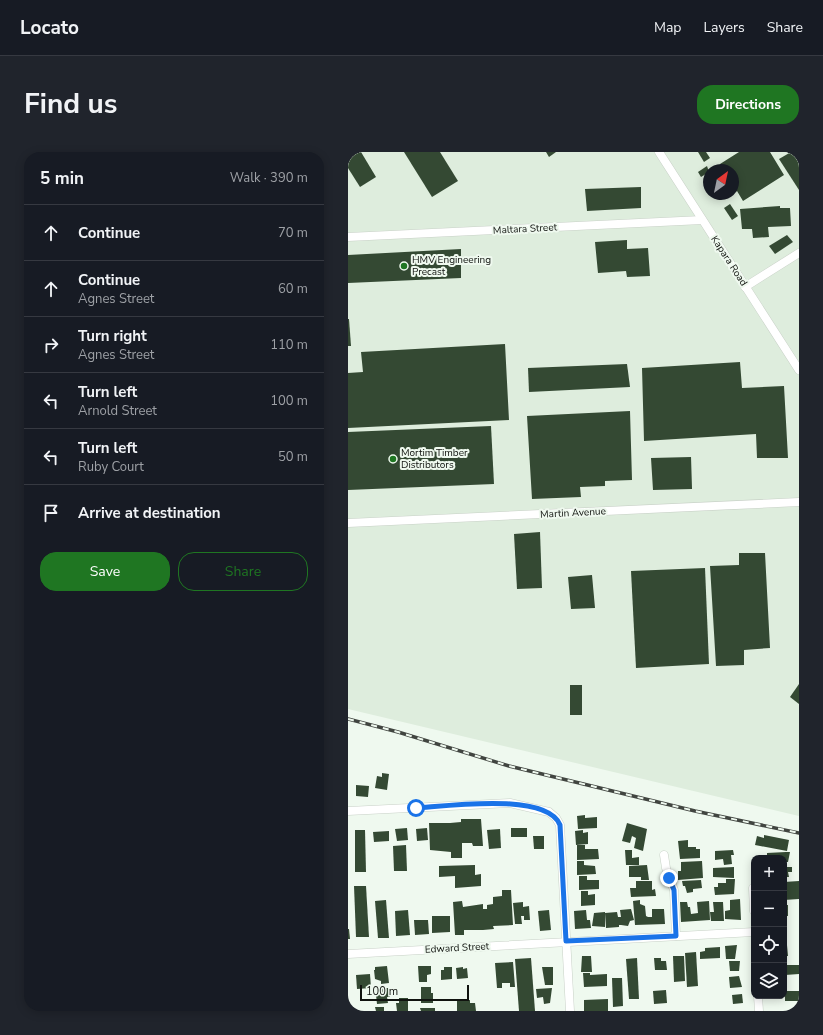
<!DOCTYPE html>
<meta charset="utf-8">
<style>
:root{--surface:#171b24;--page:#20242c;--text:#f1f3f6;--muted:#9ea1a6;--line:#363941;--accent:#1f7622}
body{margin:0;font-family:"Nunito Sans",sans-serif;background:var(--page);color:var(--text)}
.controls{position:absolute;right:12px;bottom:12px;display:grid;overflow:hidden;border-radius:8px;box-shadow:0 2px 10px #0003}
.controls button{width:36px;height:36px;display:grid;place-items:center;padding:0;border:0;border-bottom:1px solid var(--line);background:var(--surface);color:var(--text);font:20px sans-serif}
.compass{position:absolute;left:355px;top:12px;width:36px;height:36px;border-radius:50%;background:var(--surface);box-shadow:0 2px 10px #0003;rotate:33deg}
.scale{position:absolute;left:12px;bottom:10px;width:109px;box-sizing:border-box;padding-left:4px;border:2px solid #10130f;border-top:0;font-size:11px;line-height:14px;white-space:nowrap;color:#10130f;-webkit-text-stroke:3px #eff9ef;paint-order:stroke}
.stop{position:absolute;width:12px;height:12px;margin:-9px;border:3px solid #1a73e8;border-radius:50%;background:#fff}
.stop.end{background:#1a73e8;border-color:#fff;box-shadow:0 1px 4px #0008}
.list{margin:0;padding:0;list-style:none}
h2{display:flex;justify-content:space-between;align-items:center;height:52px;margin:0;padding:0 16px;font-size:17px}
h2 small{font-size:13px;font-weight:400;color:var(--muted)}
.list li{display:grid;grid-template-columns:26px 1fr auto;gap:12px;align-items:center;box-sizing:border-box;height:56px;padding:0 16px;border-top:1px solid var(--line)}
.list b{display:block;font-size:15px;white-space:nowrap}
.list p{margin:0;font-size:13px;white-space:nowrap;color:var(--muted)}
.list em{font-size:13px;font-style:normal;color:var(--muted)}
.actions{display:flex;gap:8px;padding:12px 16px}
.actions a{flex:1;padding:9px 0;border:1px solid var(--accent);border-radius:16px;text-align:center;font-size:14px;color:var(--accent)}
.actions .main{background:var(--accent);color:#fff}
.icon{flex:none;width:22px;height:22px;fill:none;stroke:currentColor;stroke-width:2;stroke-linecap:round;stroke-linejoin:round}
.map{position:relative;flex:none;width:451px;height:859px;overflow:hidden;border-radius:16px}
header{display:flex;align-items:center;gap:24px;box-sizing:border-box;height:56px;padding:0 20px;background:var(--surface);border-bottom:1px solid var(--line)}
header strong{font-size:19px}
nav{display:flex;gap:22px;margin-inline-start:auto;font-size:14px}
.intro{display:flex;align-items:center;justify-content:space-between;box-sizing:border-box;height:96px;padding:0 24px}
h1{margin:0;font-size:28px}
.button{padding:10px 18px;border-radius:16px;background:var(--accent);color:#fff;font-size:14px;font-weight:700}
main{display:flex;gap:24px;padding:0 24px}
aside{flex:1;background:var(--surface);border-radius:16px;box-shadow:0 2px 10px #0003}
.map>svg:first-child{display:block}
.built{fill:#deeddd;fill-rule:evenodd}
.building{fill:#344933}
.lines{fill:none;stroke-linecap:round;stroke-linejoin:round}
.minor-casing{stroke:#c8d1c7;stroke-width:9}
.minor{stroke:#fff;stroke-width:8}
.rail-casing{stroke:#414540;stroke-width:3.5}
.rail{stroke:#eff9ef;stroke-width:2;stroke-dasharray:6;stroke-linecap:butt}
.route{stroke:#1a73e8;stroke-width:5}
.poi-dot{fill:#1f7622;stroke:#eff9ef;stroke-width:1.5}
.labels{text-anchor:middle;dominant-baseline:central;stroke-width:4;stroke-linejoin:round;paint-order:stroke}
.street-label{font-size:10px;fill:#10130f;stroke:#eff9ef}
.poi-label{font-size:10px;fill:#10130f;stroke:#eff9ef;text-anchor:start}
</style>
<header>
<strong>Locato</strong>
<nav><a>Map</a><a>Layers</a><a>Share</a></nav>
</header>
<div class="intro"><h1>Find us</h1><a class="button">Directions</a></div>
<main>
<aside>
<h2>5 min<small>Walk · 390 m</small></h2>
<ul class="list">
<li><svg class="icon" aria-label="ahead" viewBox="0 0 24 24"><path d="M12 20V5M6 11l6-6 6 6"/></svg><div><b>Continue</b></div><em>70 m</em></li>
<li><svg class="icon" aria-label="ahead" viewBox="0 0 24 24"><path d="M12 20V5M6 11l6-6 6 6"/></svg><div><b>Continue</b><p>Agnes Street</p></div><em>60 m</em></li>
<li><svg class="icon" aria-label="right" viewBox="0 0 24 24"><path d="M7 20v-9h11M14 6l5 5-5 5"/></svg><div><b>Turn right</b><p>Agnes Street</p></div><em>110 m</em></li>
<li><svg class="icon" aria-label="left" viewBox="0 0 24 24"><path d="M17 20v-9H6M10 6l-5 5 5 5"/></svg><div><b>Turn left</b><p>Arnold Street</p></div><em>100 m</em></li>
<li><svg class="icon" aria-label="left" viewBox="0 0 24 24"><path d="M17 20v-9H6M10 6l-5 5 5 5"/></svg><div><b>Turn left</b><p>Ruby Court</p></div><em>50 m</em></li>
<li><svg class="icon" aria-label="arrive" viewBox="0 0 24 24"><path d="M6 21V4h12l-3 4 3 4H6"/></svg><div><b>Arrive at destination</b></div></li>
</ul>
<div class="actions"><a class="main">Save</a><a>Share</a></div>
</aside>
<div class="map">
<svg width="451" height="859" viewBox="0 0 451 859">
<rect width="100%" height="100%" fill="#eff9ef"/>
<!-- built -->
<path class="built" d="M 0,0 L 451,0 L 451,664 L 0,557 ZM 361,18 L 385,18 L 385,42 L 361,42 Z"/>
<!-- building -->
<g class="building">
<path d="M 0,0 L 13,0 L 28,25 L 12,35 L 0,16 Z"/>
<path d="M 56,0 L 92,0 L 110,29 L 84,45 Z"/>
<path d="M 198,0 L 208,0 L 201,5 Z"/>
<path d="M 350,0 L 358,0 L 362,6 L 356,10 Z"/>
<path d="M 391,0 L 422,0 L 436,23 L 395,49 L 389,39 L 385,42 L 385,18 L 376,18 L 372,12 Z"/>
<path d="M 443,0 L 451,10 L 451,38 L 431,7 Z"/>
<path d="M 359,14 L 361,20 L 353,25 L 350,20 Z"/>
<path d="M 293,35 L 293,56 L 239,59 L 237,37 Z"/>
<path d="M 382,52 L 390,64 L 384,68 L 376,56 Z"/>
<path d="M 432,54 L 432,56 L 442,56 L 443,74 L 420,75 L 421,85 L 405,86 L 404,77 L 394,77 L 392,57 Z"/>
<path d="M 439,83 L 445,90 L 427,102 L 421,94 Z"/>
<path d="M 279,88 L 279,97 L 300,96 L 302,124 L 279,125 L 278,119 L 250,121 L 247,90 Z"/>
<path d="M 113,97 L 113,126 L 0,131 L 0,103 Z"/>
<path d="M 0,167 L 1,167 L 3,194 L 0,194 Z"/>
<path d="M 157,192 L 161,268 L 0,276 L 0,221 L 15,220 L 13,200 Z"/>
<path d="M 392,210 L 394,236 L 436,234 L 440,306 L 409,306 L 408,282 L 296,289 L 294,216 Z"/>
<path d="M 279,212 L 282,235 L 181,240 L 180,216 Z"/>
<path d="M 282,259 L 284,328 L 257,329 L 257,334 L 232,335 L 233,345 L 184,347 L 179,264 Z"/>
<path d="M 143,274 L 146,332 L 0,338 L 0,280 Z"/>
<path d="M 343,305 L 344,337 L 305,338 L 303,306 Z"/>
<path d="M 192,380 L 194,436 L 169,437 L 166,382 Z"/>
<path d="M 391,401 L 417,401 L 422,496 L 396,498 L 396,513 L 368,514 L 362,414 L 391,413 Z"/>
<path d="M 357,416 L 361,512 L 288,516 L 283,419 Z"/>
<path d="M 244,423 L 247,456 L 223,457 L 220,425 Z"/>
<path d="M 451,532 L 451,552 L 442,545 Z"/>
<rect x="222" y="533" width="12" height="30"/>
<path d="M 34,621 L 41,622 L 39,638 L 27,636 L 29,624 L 34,625 Z"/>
<path d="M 8,633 L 21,634 L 20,645 L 8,644 Z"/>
<path d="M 237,663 L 237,666 L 249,665 L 249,676 L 230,677 L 229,664 Z"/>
<path d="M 113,667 L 133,667 L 135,694 L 125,694 L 124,691 L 114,691 L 114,706 L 103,706 L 103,700 L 82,698 L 81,671 L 102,671 L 113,670 Z"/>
<path d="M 279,671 L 299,677 L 295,699 L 286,696 L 288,686 L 284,684 L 282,691 L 274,689 Z"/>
<path d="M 59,676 L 60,688 L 49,689 L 47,677 Z"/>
<path d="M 79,676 L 80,688 L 69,689 L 68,677 Z"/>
<rect x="163" y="676" width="16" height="9"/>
<path d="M 152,677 L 153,696 L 141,697 L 139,678 Z"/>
<path d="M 7,678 L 17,678 L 18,720 L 7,720 Z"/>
<path d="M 235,678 L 235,681 L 240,680 L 240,692 L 228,693 L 227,679 Z"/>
<path d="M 41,679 L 41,689 L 26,690 L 25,680 Z"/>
<path d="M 416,683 L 441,688 L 439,699 L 407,693 L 409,684 L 416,686 Z"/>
<path d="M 185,684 L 196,684 L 196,697 L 186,697 Z"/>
<path d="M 340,688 L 340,695 L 348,695 L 348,697 L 352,697 L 352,706 L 332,707 L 330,689 Z"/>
<path d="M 58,693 L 59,719 L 46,719 L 45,694 Z"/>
<path d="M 229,693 L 237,693 L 237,697 L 250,697 L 251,707 L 229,708 Z"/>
<path d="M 277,698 L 284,698 L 284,706 L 291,705 L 291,713 L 278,713 Z"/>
<path d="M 385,698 L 386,703 L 383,703 L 384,712 L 376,713 L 375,707 L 367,708 L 367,699 Z"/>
<path d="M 438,700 L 442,700 L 440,710 L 436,710 L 436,706 L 419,706 L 419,701 Z"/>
<path d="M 229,709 L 236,709 L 236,713 L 247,714 L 248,722 L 229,723 Z"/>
<path d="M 354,709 L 355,726 L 330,728 L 330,719 L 333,719 L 333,710 Z"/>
<path d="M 127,713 L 127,723 L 133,722 L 133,734 L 107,736 L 107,724 L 91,725 L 91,714 Z"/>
<path d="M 299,713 L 301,728 L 293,728 L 293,725 L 281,725 L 281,714 Z"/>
<path d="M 386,715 L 386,726 L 365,725 L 365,716 Z"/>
<path d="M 436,715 L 444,715 L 444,720 L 440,720 L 441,725 L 436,725 Z"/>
<path d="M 231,724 L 239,724 L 239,728 L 251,728 L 251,737 L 231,738 Z"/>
<path d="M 378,727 L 387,727 L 386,742 L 367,743 L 366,735 L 370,735 L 370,731 L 378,731 Z"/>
<path d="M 353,728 L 354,736 L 345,737 L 345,740 L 339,741 L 337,734 L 335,734 L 334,729 Z"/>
<path d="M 288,729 L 304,729 L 304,738 L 307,737 L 308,744 L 283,745 L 282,736 L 288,736 Z"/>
<path d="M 451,729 L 451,747 L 436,748 L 436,730 Z"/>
<path d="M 6,734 L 18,734 L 21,785 L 8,785 Z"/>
<path d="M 154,738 L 163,738 L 165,773 L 145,774 L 146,777 L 135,778 L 116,778 L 116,783 L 107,783 L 105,750 L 114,749 L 115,755 L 135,752 L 135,757 L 139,757 L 139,753 L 145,752 L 145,745 L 154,744 Z"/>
<path d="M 233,739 L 240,739 L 240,743 L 247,742 L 247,753 L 233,754 Z"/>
<path d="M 392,747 L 393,768 L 377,767 L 377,759 L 382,758 L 382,748 Z"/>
<path d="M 38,748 L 41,786 L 30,786 L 27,749 Z"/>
<path d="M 292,748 L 292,752 L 297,754 L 298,764 L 300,765 L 304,765 L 304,757 L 316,757 L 317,772 L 287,773 L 285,749 Z"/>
<path d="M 361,749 L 362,768 L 333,770 L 332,750 L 339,750 L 340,755 L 342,755 L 343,762 L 350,761 L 349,750 Z"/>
<path d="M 175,750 L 175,755 L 181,754 L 182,768 L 176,768 L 176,764 L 173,764 L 174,772 L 167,772 L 165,751 Z"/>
<path d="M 365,750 L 375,750 L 376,769 L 363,769 L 362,760 L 366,760 Z"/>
<rect x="436" y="753" width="4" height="11"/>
<path d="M 283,757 L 286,768 L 282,769 L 280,774 L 273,773 L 271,773 L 271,775 L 258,776 L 257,761 L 269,760 L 270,765 L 273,765 L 272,758 Z"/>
<path d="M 60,758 L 62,783 L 48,784 L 47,759 Z"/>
<path d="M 201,758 L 203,778 L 192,779 L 190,759 Z"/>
<path d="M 238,758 L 239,768 L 242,768 L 243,776 L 227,777 L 226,759 Z"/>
<path d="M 257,760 L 257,775 L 244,774 L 246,761 Z"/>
<path d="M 84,764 L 102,764 L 102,780 L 84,781 Z"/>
<path d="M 66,768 L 80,768 L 81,782 L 67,783 Z"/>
<path d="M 0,777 L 1,777 L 2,787 L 0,787 Z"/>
<path d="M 389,793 L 387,807 L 378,807 L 377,794 Z"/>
<path d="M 436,793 L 439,793 L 440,804 L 436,804 Z"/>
<path d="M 372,795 L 372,806 L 352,807 L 352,800 L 357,799 L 357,796 Z"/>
<path d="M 348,800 L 350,834 L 339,835 L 337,801 Z"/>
<path d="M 234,804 L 243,804 L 244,820 L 233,820 Z"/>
<path d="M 325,804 L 336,804 L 337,829 L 326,830 Z"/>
<path d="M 183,806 L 187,859 L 171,859 L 167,807 Z"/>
<path d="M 289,806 L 291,847 L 281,847 L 278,807 Z"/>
<path d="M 306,806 L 313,806 L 313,809 L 318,809 L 319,818 L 307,818 Z"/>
<path d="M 381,809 L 392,809 L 391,819 L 382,819 Z"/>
<path d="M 165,810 L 167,835 L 162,835 L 162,831 L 154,831 L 154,836 L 149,836 L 147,811 Z"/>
<path d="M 436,813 L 451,813 L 451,822 L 437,823 Z"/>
<path d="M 39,814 L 41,831 L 33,832 L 33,829 L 27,827 L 26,818 L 27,818 L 27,815 Z"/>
<path d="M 70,814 L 83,814 L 83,822 L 79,823 L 79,830 L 71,830 Z"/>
<path d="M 96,815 L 104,815 L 104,827 L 93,828 L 93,818 L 96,818 Z"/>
<path d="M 115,815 L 115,817 L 119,816 L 120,826 L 109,827 L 108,816 Z"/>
<path d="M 194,815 L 205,815 L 205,833 L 197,833 Z"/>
<path d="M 235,821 L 242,821 L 242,823 L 259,822 L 259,834 L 236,835 Z"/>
<path d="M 22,822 L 23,836 L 9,837 L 8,823 Z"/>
<path d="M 391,824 L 394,835 L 382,836 L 381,825 Z"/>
<path d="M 264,826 L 274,826 L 275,854 L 265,855 Z"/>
<path d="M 35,834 L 35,836 L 40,836 L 42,845 L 39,845 L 40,851 L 29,852 L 28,843 L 31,842 L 27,835 Z"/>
<path d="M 73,835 L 83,835 L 83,841 L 85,841 L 85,851 L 73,851 Z"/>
<path d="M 204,836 L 202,851 L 196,852 L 195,845 L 189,846 L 188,837 Z"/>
<path d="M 318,838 L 319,851 L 306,852 L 305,839 Z"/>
<rect x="437" y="839" width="14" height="10"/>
<path d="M 394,842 L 395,851 L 385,852 L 384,843 Z"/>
<path d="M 51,846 L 60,846 L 60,859 L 49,859 L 48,851 L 51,851 Z"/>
<path d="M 260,847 L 260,859 L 236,859 L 236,848 Z"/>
<path d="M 122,848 L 122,851 L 127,851 L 128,859 L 109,859 L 109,849 Z"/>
<path d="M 27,855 L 36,855 L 36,859 L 28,859 Z"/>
<path d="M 72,856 L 87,856 L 87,859 L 73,859 Z"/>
</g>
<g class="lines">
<!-- minor casing -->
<g class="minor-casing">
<g id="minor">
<path d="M 311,0 L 451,218"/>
<path d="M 0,85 L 354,68"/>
<path d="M 397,135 L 451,101"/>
<path d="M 0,371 L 451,350"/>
<path d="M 0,659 L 162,651 L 201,660 L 208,666 L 212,673 L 222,859"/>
<path d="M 316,703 L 318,716 L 326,738 L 328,784"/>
<path d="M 405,736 L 406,759"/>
<path d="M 0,802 L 406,780"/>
<path d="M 410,844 L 411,859"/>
</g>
</g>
<!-- minor -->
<use href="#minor" class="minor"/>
<!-- rail casing -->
<g class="rail-casing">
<path id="rail" d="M 0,567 L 50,580 L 161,614 L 347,659 L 451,681"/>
</g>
<!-- rail -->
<use href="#rail" class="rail"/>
</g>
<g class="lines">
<!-- route -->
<path class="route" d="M 68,656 C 99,654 199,640 212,673 L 218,789 L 328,784 L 326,738 L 321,726"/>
</g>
<!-- markers -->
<g class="poi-dot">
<circle cx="56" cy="114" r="4"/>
<circle cx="45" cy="307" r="4"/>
</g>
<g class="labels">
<!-- street labels -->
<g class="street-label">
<text transform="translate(177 77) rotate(-3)">Maltara Street</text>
<text transform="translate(381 109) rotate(57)">Kapara Road</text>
<text transform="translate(225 361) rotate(-3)">Martin Avenue</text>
<text transform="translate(109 796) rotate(-3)">Edward Street</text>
</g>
<!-- poi labels -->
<g class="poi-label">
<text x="64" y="108">HMV Engineering<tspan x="64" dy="12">Precast</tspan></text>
<text x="53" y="301">Mortim Timber<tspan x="53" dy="12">Distributors</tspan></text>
</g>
</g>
</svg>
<div class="controls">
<button>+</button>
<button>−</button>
<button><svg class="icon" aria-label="locate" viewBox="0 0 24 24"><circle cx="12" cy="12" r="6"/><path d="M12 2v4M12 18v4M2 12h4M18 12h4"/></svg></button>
<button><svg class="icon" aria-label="layers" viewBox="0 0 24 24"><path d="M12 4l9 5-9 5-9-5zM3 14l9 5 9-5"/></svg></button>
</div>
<svg class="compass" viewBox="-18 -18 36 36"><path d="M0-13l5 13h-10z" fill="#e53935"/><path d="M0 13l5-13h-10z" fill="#9ea1a6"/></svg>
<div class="scale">100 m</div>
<div class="stop" style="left:68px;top:656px"></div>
<div class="stop end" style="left:321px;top:726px"></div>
</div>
</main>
